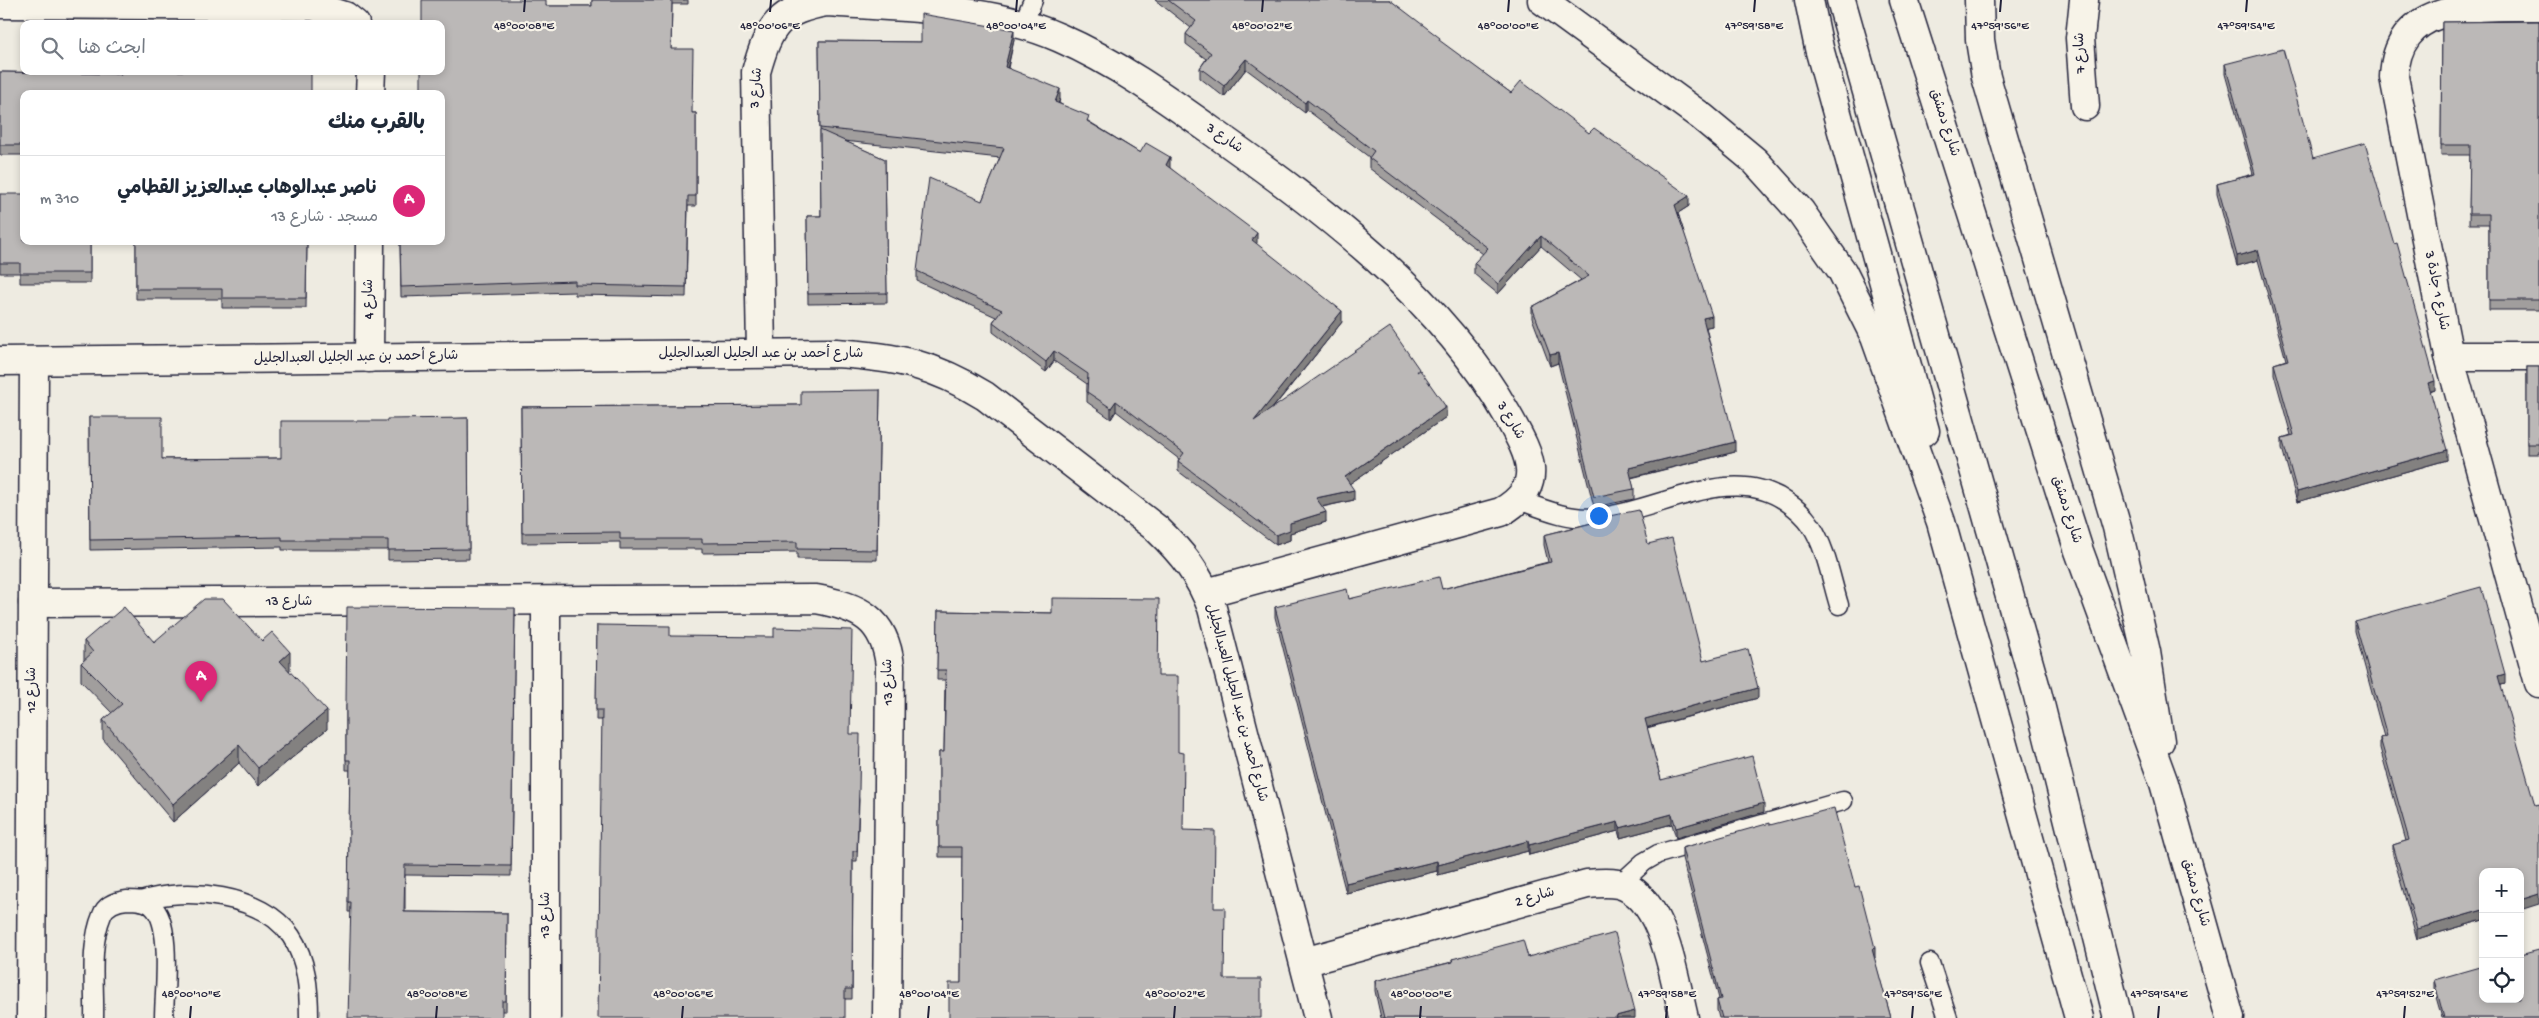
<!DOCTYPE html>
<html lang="ar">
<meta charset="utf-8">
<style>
:root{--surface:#fff;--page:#f2f2f3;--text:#1f2937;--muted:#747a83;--line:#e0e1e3;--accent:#db2777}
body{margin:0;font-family:"Gochi Hand","Playpen Sans Arabic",sans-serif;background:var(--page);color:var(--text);direction:rtl}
.controls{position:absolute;right:15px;bottom:15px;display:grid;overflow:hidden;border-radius:10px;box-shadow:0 2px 8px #0003}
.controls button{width:45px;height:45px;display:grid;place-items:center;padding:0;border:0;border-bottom:1px solid var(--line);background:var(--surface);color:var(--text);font:25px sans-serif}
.you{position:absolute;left:1598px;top:515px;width:18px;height:18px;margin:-12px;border:4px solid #fff;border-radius:50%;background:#1a73e8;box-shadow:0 0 0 8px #1a73e833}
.badge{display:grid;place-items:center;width:32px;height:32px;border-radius:50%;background:var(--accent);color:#fff;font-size:16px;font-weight:700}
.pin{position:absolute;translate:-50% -41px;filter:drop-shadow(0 1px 2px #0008)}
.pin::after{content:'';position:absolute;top:26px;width:18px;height:15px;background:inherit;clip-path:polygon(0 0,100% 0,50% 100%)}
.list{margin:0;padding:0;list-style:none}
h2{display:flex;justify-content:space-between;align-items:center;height:65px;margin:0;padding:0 20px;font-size:21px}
h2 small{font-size:16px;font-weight:400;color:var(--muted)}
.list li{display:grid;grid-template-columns:32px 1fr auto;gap:15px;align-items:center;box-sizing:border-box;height:90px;padding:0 20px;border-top:1px solid var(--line)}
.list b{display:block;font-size:19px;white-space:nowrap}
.list p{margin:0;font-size:16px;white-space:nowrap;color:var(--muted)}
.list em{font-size:16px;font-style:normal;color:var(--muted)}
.icon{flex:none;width:28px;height:28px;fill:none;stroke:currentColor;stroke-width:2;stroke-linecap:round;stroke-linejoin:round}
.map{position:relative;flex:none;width:2539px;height:1018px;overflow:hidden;direction:ltr}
.search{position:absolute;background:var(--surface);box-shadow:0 2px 8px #0003;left:20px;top:20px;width:425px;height:55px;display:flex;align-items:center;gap:12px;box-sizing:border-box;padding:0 18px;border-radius:10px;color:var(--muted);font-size:19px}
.panel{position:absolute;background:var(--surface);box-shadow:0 2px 8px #0003;left:20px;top:90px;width:425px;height:155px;border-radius:10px;direction:rtl}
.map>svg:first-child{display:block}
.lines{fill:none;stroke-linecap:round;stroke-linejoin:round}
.service-casing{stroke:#22223b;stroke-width:21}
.minor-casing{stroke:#22223b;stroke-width:31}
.primary-casing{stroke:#22223b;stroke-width:31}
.service{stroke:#f7f3e8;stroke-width:18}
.minor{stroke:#f7f3e8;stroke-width:28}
.primary{stroke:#f7f3e8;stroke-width:28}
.wall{fill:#a19e9d;stroke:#22223b}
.shaded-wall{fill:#838180;stroke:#22223b}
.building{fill:#bbb8b7;stroke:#22223b}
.ticks{fill:none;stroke:#22223b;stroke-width:2}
.labels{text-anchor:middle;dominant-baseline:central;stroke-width:4.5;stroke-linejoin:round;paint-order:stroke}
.street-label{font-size:14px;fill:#22223b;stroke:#f7f3e8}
.ticks-label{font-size:12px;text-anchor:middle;fill:#22223b;stroke:#f7f3e8;stroke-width:4.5;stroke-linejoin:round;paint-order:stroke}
</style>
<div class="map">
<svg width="2539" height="1018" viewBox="0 0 2539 1018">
<rect width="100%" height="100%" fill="#eeebe1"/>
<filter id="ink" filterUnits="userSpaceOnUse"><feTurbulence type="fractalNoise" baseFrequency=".02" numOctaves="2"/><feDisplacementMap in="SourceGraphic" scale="10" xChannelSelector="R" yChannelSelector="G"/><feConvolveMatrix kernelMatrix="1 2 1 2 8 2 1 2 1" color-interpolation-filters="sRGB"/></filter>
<g filter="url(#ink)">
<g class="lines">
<!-- service casing -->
<g class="service-casing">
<g id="service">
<path d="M 1023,24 L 1033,0"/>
<path d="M 1519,500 C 1545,510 1572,521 1600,517 C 1659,511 1732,462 1787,502 C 1796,508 1805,516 1811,525 C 1826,548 1831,579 1839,605"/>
<path d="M 1620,884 L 1644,862 L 1658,854 L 1843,801"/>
<path d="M 141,901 C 186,886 262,894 291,936 C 307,960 309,990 309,1018"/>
<path d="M 1930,963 L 1948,1018"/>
<path d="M 94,1018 C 95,985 89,946 102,915 C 106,904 117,901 127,900 C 135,900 146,900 152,906 C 173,923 164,992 164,1018"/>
</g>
</g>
<!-- minor casing -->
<g class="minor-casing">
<g id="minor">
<path d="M 2084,0 L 2080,38 L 2085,106"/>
<path d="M 0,4 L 313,6 L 345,16 L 355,24"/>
<path d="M 2539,6 C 2477,6 2397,0 2394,77 L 2449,356 L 2539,683"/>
<path d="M 370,94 L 371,71"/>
<path d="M 761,352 L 756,72 C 769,26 778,10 827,2 C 904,8 987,6 1060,38 C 1115,62 1164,97 1213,132 C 1322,209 1442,298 1508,416 C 1529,454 1548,485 1501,512 L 1206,593"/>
<path d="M 2449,356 L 2539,356"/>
<path d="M 369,358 L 370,241"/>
<path d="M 0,361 L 836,353 C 897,357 933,364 985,396 L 1157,529 C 1183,554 1199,574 1212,608 L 1318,1018"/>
<path d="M 546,601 L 546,1018"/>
<path d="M 33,603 L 816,599 C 859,607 885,618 890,666 L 887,1018"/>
<path d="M 1304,962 L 1587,884 C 1597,883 1608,882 1618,884 C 1664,895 1674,979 1684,1018"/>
<path d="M 31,1018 L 34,362"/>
</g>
</g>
<!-- primary casing -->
<g class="primary-casing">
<g id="primary">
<path d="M 1542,0 L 1702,117 L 1755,161 L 1801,212 L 1842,271 L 1875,337 L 1941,522 L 2079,1018"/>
<path d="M 1809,0 L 1819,48 L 1925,431"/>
<path d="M 1841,0 L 2037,692 L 2118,1018"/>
<path d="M 1904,0 L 2079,551 L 2164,783 L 2230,1018"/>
<path d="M 1979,0 L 1980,40 L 1986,77 L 2117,527 L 2146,652 L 2160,741"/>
</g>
</g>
<!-- service -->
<use href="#service" class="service"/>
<!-- minor -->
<use href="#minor" class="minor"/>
<!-- primary -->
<use href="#primary" class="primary"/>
</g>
<!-- wall -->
<g class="wall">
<path d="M 592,0 L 688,0 L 688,4 L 672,4 L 671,49 L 692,113 L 696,113 L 696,206 L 688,206 L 686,297 L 575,295 L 575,292 L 401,297 L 400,241 L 441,241 L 546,6 L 592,6 Z"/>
<path d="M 1155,0 L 1390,0 L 1440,42 L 1511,93 L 1589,133 L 1689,206 L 1678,213 L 1712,326 L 1706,327 L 1735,452 L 1631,478 L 1634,489 L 1634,499 L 1594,507 L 1558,363 L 1550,366 L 1532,318 L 1532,307 L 1581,280 L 1541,246 L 1498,294 L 1474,274 L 1474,263 L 1483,254 L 1369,168 L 1369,157 L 1307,110 L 1305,113 L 1246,69 L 1224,97 L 1200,78 L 1200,68 L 1206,59 L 1186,44 L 1186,34 L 1191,28 Z"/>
<path d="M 2539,21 L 2539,310 L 2489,310 L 2489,224 L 2469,224 L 2470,155 L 2441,155 L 2442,22 Z"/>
<path d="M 1014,40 L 1008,68 L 1060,99 L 1059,103 L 1140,153 L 1170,168 L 1257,243 L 1256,244 L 1342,322 L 1273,408 L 1419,371 L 1446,417 L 1349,484 L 1354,500 L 1322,507 L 1326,522 L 1290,533 L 1290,540 L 1276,545 L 1178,471 L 1178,461 L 1179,459 L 1116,411 L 1111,419 L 1087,402 L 1087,384 L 1054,361 L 1046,372 L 993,332 L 993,322 L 996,317 L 917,281 L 917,271 L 982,201 L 1000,158 L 844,141 L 885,159 L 887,303 L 808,304 L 807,216 L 821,216 L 819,41 L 921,42 Z"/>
<path d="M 2225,64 L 2313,158 L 2435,390 L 2430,392 L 2447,460 L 2297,502 L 2282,448 L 2282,438 L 2291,435 L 2274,374 L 2274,364 L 2286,360 L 2258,260 L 2237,266 L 2217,194 L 2217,184 L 2253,174 L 2225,74 Z"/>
<path d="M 311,71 L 24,94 L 24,155 L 0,155 L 0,72 L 121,74 Z"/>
<path d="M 0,194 L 90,241 L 90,283 L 20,283 L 20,273 L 0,273 Z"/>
<path d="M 136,241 L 307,241 L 306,308 L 222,308 L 222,299 L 136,299 Z"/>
<rect x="2527" y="367" width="12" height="87"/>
<path d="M 880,390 L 877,560 L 797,559 L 797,552 L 702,553 L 702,549 L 620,549 L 620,542 L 522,543 L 521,407 L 801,405 Z"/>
<path d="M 89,417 L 162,459 L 281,458 L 387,421 L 468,418 L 469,559 L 388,560 L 388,550 L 282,550 L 282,547 L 90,550 Z"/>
<path d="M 1599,518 L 1648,544 L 1703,661 L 1758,698 L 1647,728 L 1661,780 L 1764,812 L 1676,838 L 1672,824 L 1620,838 L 1618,831 L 1529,855 L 1528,851 L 1438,875 L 1437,871 L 1346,893 L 1275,617 L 1275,607 L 1442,589 L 1548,562 L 1544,545 L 1544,535 L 1599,521 Z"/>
<path d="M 1159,599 L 961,983 L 962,857 L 939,857 L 939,752 L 944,752 L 945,680 L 937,680 L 938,611 L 1052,613 Z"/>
<path d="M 515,608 L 511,876 L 405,875 L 405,912 L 507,913 L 506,1011 L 502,1011 L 351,912 L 348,912 L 350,770 L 346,770 L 346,704 Z"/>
<path d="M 2355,622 L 2505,684 L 2501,685 L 2483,872 L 2483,920 L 2417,939 L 2393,855 L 2393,845 L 2406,841 L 2380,748 L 2380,738 L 2384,737 L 2355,631 Z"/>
<path d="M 597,625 L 670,636 L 850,734 L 859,800 L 857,861 L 853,861 L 852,999 L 845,999 L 602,720 L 596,720 Z"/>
<path d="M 84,641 L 262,641 L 290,670 L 289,671 L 327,729 L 258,786 L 239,763 L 173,822 L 103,739 L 103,720 L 112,713 L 81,681 L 81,663 L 84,660 Z"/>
<path d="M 1770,825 L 1855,887 L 1875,958 L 1874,958 L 1891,1018 L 1719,1018 L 1717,1010 L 1717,1000 L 1719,999 L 1682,858 L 1682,848 Z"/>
<path d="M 1528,957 L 1635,1018 L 1381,1018 L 1375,991 L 1375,981 L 1452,962 L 1452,959 Z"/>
<path d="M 2434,980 L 2539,1018 L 2442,1018 L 2434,990 Z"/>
</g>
<!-- shaded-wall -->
<g class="shaded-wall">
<path d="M 1014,30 L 1014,40 L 1005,78 L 1005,67 Z"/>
<path d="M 1246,59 L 1246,69 L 1224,97 L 1224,86 Z"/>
<path d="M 1060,89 L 1060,99 L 1055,112 L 1055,102 Z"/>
<path d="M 1307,100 L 1307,110 L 1305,113 L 1305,103 Z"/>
<path d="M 1170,157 L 1170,168 L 1166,175 L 1166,165 Z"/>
<path d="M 1689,196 L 1689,206 L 1675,215 L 1675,205 Z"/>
<path d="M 1257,233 L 1257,243 L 1252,250 L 1252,240 Z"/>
<path d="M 1541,236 L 1541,246 L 1498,294 L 1498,284 Z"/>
<path d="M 2258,250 L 2258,260 L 2237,266 L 2237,256 Z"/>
<path d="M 1342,311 L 1342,322 L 1254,431 L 1254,421 Z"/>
<path d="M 1712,316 L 1712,326 L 1703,328 L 1703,318 Z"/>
<path d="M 1054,351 L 1054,361 L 1046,372 L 1046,362 Z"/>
<path d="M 1558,353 L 1558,363 L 1550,366 L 1550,355 Z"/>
<path d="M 2435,381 L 2435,390 L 2428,392 L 2428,383 Z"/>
<path d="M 1116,401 L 1116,411 L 1111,419 L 1111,408 Z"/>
<path d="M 1446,407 L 1446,417 L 1345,487 L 1345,477 Z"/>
<path d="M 1735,442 L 1735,452 L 1629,478 L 1629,468 Z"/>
<path d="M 2447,450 L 2447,460 L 2297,502 L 2297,492 Z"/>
<path d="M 1354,490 L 1354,500 L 1316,508 L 1316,498 Z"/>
<path d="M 1326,512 L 1326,522 L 1290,533 L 1290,540 L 1276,545 L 1276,535 L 1290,523 Z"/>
<path d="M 290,652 L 290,670 L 280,679 L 280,661 Z"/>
<path d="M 2505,674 L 2505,684 L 2498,686 L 2498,676 Z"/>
<path d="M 1758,688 L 1758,698 L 1645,728 L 1645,719 Z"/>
<path d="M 327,711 L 327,729 L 258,786 L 258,768 Z"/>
<path d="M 239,745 L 239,763 L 173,822 L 173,804 Z"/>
<path d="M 1764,803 L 1764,812 L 1676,838 L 1676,828 Z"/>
<path d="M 1672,814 L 1672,824 L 1620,838 L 1620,828 Z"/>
<path d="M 1618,822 L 1618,831 L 1529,855 L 1529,845 Z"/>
<path d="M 1528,841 L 1528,851 L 1438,875 L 1438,865 Z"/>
<path d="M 1437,861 L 1437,871 L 1346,893 L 1346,883 Z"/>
<path d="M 2539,894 L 2539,904 L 2520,910 L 2520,900 Z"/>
<path d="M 2483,910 L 2483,920 L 2417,939 L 2417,929 Z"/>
<path d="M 1875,948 L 1875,958 L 1872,959 L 1872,949 Z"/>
<path d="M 1635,1011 L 1635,1018 L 1616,1018 L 1616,1016 Z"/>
</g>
<!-- building -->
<g class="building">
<path d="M 422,0 L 546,0 L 546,6 L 592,6 L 592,0 L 672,0 L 671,49 L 693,49 L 692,113 L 696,113 L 696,196 L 688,196 L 686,287 L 575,285 L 575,281 L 401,287 L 400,241 L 441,241 L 441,94 L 421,94 L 421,71 L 441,71 L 441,24 L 422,24 Z"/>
<path d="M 1168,0 L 1390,0 L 1440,38 L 1439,40 L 1511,93 L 1521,81 L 1589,133 L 1594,128 L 1689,196 L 1675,205 L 1712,316 L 1703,318 L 1735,442 L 1629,468 L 1634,489 L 1594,497 L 1558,353 L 1550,355 L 1532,307 L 1589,276 L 1541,236 L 1498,284 L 1474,263 L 1488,248 L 1369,158 L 1374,151 L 1307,100 L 1305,103 L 1246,59 L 1224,86 L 1200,68 L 1211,53 L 1186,34 L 1196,21 Z"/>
<path d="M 921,14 L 1014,30 L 1005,67 L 1060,89 L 1055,102 L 1089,116 L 1087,121 L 1140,153 L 1146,143 L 1170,157 L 1166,165 L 1257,233 L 1252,240 L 1342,311 L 1254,421 L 1390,327 L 1419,369 L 1417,372 L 1420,370 L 1446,407 L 1345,477 L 1354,490 L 1316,498 L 1326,512 L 1290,523 L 1290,530 L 1276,535 L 1178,461 L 1184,453 L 1116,401 L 1111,408 L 1087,392 L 1088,374 L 1054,351 L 1046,362 L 993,322 L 1002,310 L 917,271 L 929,178 L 982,201 L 1004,148 L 820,128 L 819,41 L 921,42 Z"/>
<path d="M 2539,21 L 2539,300 L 2489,300 L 2489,214 L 2469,214 L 2470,145 L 2441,145 L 2442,22 Z"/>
<path d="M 2283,49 L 2313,158 L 2365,143 L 2394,244 L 2397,243 L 2435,381 L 2428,383 L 2447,450 L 2297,492 L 2282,438 L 2294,435 L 2274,364 L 2288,360 L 2258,250 L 2237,256 L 2217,184 L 2255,174 L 2225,64 Z"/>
<path d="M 121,71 L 311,71 L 311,94 L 24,94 L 24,145 L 0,145 L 0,72 L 121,74 Z"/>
<path d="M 820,130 L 885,159 L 887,293 L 808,294 L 807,216 L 821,216 Z"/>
<path d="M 0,194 L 24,194 L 24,241 L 90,241 L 90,273 L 20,273 L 20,263 L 0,263 Z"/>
<path d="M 136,241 L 307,241 L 306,298 L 222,298 L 222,289 L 136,289 Z"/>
<rect x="2527" y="367" width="12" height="77"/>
<path d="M 880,390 L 877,550 L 797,549 L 797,542 L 702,543 L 702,539 L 620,539 L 620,532 L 522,533 L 521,407 L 801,405 L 801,391 Z"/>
<path d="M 89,417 L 162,417 L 162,459 L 281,458 L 281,421 L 387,421 L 387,419 L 468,418 L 469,549 L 388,550 L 388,540 L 282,540 L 282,537 L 90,540 Z"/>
<path d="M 1639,510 L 1648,544 L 1672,538 L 1703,661 L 1748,649 L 1758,688 L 1645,719 L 1661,780 L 1752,756 L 1764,803 L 1676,828 L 1672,814 L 1620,828 L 1618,822 L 1529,845 L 1528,841 L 1438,865 L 1437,861 L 1346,883 L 1275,607 L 1347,589 L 1349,599 L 1439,577 L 1442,589 L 1551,562 L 1544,535 L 1600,521 L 1599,518 Z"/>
<path d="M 2481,587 L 2505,674 L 2498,676 L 2535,805 L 2539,804 L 2539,894 L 2520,900 L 2520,872 L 2483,872 L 2483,910 L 2417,929 L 2393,845 L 2409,840 L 2380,738 L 2387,736 L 2355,622 Z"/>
<path d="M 1052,598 L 1159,599 L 1158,676 L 1178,676 L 1178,752 L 1184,753 L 1183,830 L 1215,831 L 1214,908 L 1225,908 L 1224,979 L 1261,979 L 1261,1018 L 949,1018 L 949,983 L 961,983 L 962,847 L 939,847 L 939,752 L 944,752 L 946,670 L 937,670 L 938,611 L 1052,613 Z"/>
<path d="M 204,599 L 223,599 L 262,641 L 272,632 L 290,652 L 280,661 L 327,711 L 258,768 L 239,745 L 173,804 L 103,720 L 122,704 L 81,663 L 93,652 L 84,641 L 124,607 L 154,642 Z"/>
<path d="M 347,607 L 515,608 L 511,866 L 405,865 L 404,912 L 507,913 L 506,1001 L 502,1001 L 502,1018 L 348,1018 L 351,902 L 348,902 L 350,760 L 346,760 L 346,704 Z"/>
<path d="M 597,625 L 670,626 L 670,636 L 774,637 L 774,628 L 852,630 L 850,734 L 860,734 L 859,790 L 857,851 L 853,851 L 852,989 L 845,989 L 845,1018 L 598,1018 L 602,710 L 596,710 Z"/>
<path d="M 1834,808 L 1855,887 L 1859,886 L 1875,948 L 1872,949 L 1891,1018 L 1722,1018 L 1717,1000 L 1721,999 L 1682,848 L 1770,823 L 1770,825 Z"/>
<path d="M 1615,933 L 1635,1011 L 1616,1016 L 1617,1018 L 1384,1018 L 1375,981 L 1453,962 L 1452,959 L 1523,940 L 1528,957 Z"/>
<path d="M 2539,950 L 2539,1018 L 2444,1018 L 2434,980 L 2483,966 L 2483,999 L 2520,999 L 2520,955 Z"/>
</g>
</g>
<!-- ticks -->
<path class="ticks" d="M 524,12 L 525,0M 770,12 L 771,0M 1016,12 L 1017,0M 1262,12 L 1263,0M 1508,12 L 1509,0M 1754,12 L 1755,0M 2000,12 L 2001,0M 2246,12 L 2247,0M 190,1018 L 191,1006M 436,1018 L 437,1006M 682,1018 L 683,1006M 928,1018 L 929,1006M 1174,1018 L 1175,1006M 1420,1018 L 1421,1006M 1666,1018 L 1667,1006M 1912,1018 L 1913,1006M 2158,1018 L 2159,1006M 2404,1018 L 2405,1006"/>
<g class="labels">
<!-- street labels -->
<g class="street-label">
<text transform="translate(2081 53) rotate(-92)">شارع 7</text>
<text transform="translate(757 88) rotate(-86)">شارع 3</text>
<text transform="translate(1944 123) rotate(72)">شارع دمشق</text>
<text transform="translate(1224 139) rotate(35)">شارع 3</text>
<text transform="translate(2436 291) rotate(79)">شارع 1 جادة 3</text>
<text transform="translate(369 299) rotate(-90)">شارع 4</text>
<text x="761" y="354">شارع أحمد بن عبد الجليل العبدالجليل</text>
<text transform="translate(356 358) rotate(-1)">شارع أحمد بن عبد الجليل العبدالجليل</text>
<text transform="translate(1510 421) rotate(60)">شارع 3</text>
<text transform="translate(2066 510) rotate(72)">شارع دمشق</text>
<text x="289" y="602">شارع 13</text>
<text transform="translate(889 682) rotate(-91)">شارع 13</text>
<text transform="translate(32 690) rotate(-90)">شارع 12</text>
<text transform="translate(1236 703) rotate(75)">شارع أحمد بن عبد الجليل العبدالجليل</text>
<text transform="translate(2195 893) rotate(74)">شارع دمشق</text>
<text transform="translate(1535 898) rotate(-16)">شارع 2</text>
<text transform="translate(546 915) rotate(-90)">شارع 13</text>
</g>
</g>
<g class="ticks-label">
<text x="524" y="29">48°00'08"E</text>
<text x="770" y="29">48°00'06"E</text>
<text x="1016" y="29">48°00'04"E</text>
<text x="1262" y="29">48°00'02"E</text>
<text x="1508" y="29">48°00'00"E</text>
<text x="1754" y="29">47°59'58"E</text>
<text x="2000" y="29">47°59'56"E</text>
<text x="2246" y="29">47°59'54"E</text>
<text x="191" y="997">48°00'10"E</text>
<text x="437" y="997">48°00'08"E</text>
<text x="683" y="997">48°00'06"E</text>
<text x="929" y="997">48°00'04"E</text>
<text x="1175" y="997">48°00'02"E</text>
<text x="1421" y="997">48°00'00"E</text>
<text x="1667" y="997">47°59'58"E</text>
<text x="1913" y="997">47°59'56"E</text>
<text x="2159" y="997">47°59'54"E</text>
<text x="2405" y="997">47°59'52"E</text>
</g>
</svg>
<div class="controls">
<button>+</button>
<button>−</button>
<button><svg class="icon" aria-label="locate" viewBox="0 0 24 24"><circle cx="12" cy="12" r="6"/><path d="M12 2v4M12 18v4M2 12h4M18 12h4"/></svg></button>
</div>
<div class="you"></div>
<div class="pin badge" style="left:201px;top:702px">A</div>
<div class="search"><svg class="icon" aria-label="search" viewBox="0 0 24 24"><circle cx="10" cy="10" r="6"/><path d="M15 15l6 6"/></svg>ابحث هنا</div>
<section class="panel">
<h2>بالقرب منك<small></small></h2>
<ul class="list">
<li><span class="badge">A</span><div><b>ناصر عبدالوهاب عبدالعزيز القطامي</b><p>مسجد · شارع 13</p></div><em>310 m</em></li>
</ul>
</section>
</div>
